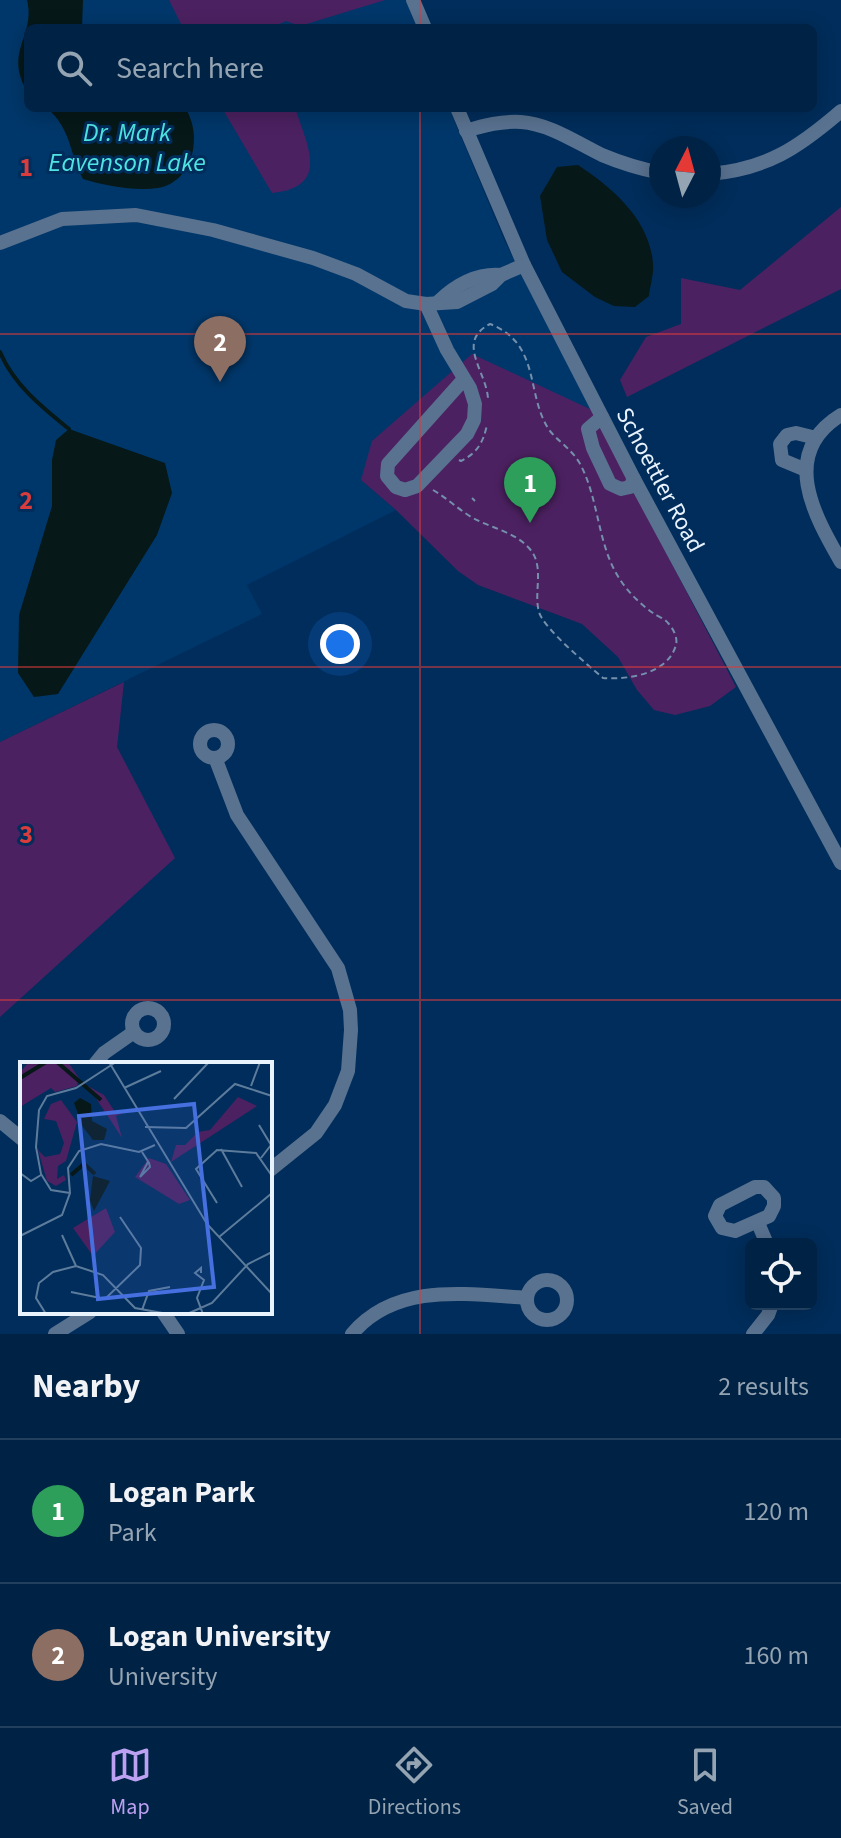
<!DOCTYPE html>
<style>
:root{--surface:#024;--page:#0a2a4b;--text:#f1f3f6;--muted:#95a4b2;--line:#223f5d;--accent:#bca0f2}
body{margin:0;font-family:"Source Sans 3",sans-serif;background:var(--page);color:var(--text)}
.controls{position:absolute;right:24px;bottom:24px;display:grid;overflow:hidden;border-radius:12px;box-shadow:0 4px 20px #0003}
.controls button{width:72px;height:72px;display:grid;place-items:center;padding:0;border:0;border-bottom:2px solid var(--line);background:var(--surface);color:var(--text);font:40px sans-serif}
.compass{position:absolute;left:649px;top:136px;width:72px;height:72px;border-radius:50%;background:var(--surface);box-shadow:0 4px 20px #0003;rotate:6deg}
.you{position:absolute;left:340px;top:644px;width:28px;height:28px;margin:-20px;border:6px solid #fff;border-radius:50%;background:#1a73e8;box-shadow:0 0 0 12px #1a73e833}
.badge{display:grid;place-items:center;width:52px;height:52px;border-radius:50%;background:var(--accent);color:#fff;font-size:26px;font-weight:700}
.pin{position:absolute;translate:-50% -66px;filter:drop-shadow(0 2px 4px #0008)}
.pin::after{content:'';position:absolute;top:42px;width:28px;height:24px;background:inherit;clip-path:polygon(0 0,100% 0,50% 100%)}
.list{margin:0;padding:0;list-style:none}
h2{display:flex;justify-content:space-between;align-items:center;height:104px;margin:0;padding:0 32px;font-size:34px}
h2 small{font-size:26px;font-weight:400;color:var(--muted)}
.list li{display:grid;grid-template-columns:52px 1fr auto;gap:24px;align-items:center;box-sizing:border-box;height:144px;padding:0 32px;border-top:2px solid var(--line)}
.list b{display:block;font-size:30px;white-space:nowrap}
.list p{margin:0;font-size:26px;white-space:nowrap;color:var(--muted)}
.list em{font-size:26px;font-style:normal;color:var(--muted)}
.icon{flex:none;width:44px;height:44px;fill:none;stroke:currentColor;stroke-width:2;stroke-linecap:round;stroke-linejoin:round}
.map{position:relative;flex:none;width:841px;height:1334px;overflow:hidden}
.search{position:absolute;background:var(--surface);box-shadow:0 4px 20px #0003;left:24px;right:24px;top:24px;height:88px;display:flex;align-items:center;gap:20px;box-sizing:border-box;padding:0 28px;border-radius:12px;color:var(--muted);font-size:30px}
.sheet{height:392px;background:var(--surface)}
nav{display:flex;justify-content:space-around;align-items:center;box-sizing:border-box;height:112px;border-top:2px solid var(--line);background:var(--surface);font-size:22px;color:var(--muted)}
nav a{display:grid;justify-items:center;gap:4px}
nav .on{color:var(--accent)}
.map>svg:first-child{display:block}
.built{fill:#00376a}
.green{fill:#4c2161}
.water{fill:#061818}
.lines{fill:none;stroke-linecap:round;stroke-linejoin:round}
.stream{stroke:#061818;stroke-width:4}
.path{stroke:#7490ac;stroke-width:2;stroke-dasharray:6 4;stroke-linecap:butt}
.minor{stroke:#597290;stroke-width:14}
.grid{fill:none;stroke:#d83c3d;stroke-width:2;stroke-opacity:0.55}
.labels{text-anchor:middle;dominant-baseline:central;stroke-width:6;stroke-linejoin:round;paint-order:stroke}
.street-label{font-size:24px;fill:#e9f3fe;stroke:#002d5b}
.water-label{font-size:26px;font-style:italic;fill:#4fe4e1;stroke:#002d5b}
.inset-river{fill:none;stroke:#061818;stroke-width:4}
.inset-road{fill:none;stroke:#5d7c9c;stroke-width:2}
.view{fill:#466fe0;fill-opacity:0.15;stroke:#466fe0;stroke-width:4}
.inset-edge{fill:none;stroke:#e9f3fe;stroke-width:4}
.grid-label{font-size:26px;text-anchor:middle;font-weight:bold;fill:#d83c3d;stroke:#002d5b;stroke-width:6;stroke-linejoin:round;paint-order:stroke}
</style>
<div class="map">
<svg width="841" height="1334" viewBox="0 0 841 1334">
<rect width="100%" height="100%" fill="#002d5b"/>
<!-- built -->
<path class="built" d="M 0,0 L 406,0 L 417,28 L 28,28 L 28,108 L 449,108 L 504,240 L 592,410 L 361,480 L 396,510 L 247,585 L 262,614 L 0,742 Z"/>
<!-- green -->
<g class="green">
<path d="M 169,0 L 385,0 L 300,26 L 286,21 L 270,28 L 183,28 Z"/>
<path d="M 222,108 L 295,108 C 308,147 330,187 272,193 Z"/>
<path d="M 841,207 L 841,289 L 627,397 L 620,380 L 646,337 L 681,324 L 681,278 L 740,290 Z"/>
<path d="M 472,354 L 592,410 L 736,687 L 710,706 L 675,715 L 654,710 L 637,690 L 618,657 L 582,624 L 478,585 L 458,571 L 396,510 L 361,480 L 372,441 Z"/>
<path d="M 124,682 L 117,747 L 175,858 L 0,1017 L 0,742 Z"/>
</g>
<!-- water -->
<g class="water">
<path d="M 27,0 L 83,0 L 82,28 L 28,28 L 28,93 C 3,51 36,37 27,0 Z"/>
<path d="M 47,108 L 185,108 C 203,134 194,182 158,188 C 134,191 106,186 83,179 C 69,153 72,130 47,108 Z"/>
<path d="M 578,165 C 613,188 650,220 653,264 C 654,274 650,286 649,296 L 635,307 L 614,306 L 595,297 L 562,272 L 547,240 L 540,196 L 557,167 Z"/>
<path d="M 69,429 L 165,463 L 172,493 L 157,535 L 58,694 L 34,697 L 18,673 L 19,615 L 52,506 L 52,460 L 56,440 Z"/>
</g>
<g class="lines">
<!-- stream -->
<path class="stream" d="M 0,352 C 14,385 42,407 69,429"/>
<!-- path -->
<g class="path">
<path d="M 459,460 L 461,461 C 477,453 483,443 487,425"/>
<path d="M 433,490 C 447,498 459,510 473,518 C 491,528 514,532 528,547 C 546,565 533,591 539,612 C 544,629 588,665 603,678 C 628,680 668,674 676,645 C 678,638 673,628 668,623 C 664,618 657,616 653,613 C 640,604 627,591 619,578 C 597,544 599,497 579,462 C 571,449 559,442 550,431 C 525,396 542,344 490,324 C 455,342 487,372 488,399"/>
<path d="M 472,498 L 475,501"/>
</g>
<!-- minor -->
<g class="minor">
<path d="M 413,0 L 425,28"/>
<path d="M 457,108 L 524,265 L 634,479 L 841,863"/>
<path d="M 466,131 C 485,125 501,121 521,122 C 550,124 577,143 602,155 C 621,163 641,169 661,173"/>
<path d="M 709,174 C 767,169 798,148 841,111"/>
<path d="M 0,243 L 62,219 L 136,215 L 213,230 L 313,258 L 356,274 L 406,301 L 426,304 L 457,302 L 492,284 L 501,275 L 524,265"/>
<path d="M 439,301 C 456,285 477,273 501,275"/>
<path d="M 426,304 L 447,350 L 470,388 L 475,404 L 474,420 L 467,434 L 417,486 L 405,490 L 396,487 L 387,476 L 388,464 L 464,379"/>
<path d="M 841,415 C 779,453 814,515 841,562"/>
<path d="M 602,417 L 588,429 L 593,448 L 610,484 L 621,489 L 630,487 L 634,479"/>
<path d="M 806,470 L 782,460 L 780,444 L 787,435 L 796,433 L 816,438"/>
<circle cx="214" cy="744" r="14"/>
<path d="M 216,760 L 237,815 L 338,968 L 350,1010 L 351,1030 L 348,1071 L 335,1105 L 316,1133 L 270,1170"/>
<circle cx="148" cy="1024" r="16"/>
<path d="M 95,1064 L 104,1053 L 134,1032"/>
<path d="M 0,1121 L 22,1139"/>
<path d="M 755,1187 L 764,1187 L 774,1198 L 774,1206 L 769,1216 L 735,1231 L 722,1228 L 715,1216 L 720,1205 Z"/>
<path d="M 758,1223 L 767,1244"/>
<circle cx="547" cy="1300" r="20"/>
<path d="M 163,1312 L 178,1334"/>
<path d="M 55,1334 L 90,1312"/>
<path d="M 352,1334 C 396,1282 466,1294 527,1298"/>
<path d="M 753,1334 L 768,1315 L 772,1304"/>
</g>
</g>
<!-- grid -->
<path class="grid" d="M 420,0 L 420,28M 420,108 L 420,1334M 0,334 L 841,334M 0,667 L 841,667M 0,1000 L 841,1000"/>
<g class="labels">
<!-- street labels -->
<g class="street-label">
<text transform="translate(660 480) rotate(62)">Schoettler Road</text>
</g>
<!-- water labels -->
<g class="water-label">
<text x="127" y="132">Dr. Mark<tspan x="127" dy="30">Eavenson Lake</tspan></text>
</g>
</g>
<!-- overview -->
<g transform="translate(20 1062)">
<rect width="252" height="252" fill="#002d5b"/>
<path d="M 9,0 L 48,0 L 59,16 L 57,24 L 35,30 L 31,26 L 0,45 L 0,10 ZM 68,24 L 84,33 L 95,50 L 113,47 L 96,54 L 102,76 ZM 218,35 L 237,44 L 151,100 L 156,83 L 165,83 L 178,70 L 190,68 ZM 41,38 L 57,60 L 46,99 L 38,104 L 37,117 L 44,113 L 46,118 L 36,124 L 27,119 L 18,88 L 25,95 L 40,92 L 44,81 L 36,59 L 24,57 L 31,42 ZM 129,96 L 146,102 L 170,138 L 159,142 L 115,115 ZM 86,146 L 95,170 L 73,194 L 53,166 Z" fill="#4c2161"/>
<path d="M 60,36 L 71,42 L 72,59 L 87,67 L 84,78 L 73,78 L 63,65 L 54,41 ZM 73,114 L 90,119 L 74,149 L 70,138 Z" fill="#061818"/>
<path class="inset-river" d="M 37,0 L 81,38M 0,16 L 26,0M 51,113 L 64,102 L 75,112"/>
<path class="inset-road" d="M 89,0 L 187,162 L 252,232M 231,24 L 240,0M 104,26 L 141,9M 154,37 L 189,0M 239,63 L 251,83 L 241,96M 125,65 L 166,66 L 215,22 L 252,34M 201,87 L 222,125M 122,90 L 129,101 L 130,105 L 120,115 L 128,100M 0,111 L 11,119 L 21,113M 50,131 L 31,128 L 21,112 L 16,85 L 19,48 L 27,34 L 56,26 L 96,0M 194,136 L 197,141 L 176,107 L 197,88 L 236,91 L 252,114M 42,173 L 56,204M 0,174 L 42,153 L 50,131 L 48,106 L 59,89 L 81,82 L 119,90 L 135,83M 199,175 L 252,131M 181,211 L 181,206 L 175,211 L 184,218 L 177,236 L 183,252M 51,230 L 85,237 L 120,203 L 121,186 L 100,155M 122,248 L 129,229 L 150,225M 26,252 L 16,236 L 19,221 L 33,210 L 56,204 L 83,213 L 115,246 L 148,252M 167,252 L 192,241 L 228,202 L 252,190"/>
<path class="view" d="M 174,42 L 194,225 L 78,237 L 59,54 Z"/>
<rect width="252" height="252" class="inset-edge"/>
</g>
<g class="grid-label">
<text x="26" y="176">1</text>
<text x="26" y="509">2</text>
<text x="26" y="843">3</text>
</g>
</svg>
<div class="controls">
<button><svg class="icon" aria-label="locate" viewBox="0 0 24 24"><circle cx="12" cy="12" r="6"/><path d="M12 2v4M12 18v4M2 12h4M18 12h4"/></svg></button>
</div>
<svg class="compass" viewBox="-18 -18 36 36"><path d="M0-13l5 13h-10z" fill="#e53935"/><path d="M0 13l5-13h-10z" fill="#95a4b2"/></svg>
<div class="you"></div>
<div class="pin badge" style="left:530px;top:523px;background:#2e9e5b">1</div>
<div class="pin badge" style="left:220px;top:382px;background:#8d6e63">2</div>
<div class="search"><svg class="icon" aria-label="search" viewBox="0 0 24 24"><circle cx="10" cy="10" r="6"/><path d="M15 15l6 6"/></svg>Search here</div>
</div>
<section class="sheet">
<h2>Nearby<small>2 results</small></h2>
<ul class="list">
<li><span class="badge" style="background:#2e9e5b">1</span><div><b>Logan Park</b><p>Park</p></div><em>120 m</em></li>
<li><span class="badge" style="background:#8d6e63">2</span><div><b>Logan University</b><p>University</p></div><em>160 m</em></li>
</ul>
</section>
<nav>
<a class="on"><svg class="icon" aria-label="map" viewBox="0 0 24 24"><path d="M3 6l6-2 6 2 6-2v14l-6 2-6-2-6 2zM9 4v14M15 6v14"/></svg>Map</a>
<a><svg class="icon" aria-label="directions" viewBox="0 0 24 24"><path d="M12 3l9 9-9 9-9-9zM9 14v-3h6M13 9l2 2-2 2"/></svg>Directions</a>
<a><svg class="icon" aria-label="saved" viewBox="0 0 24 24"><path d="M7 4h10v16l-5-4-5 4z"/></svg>Saved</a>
</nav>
